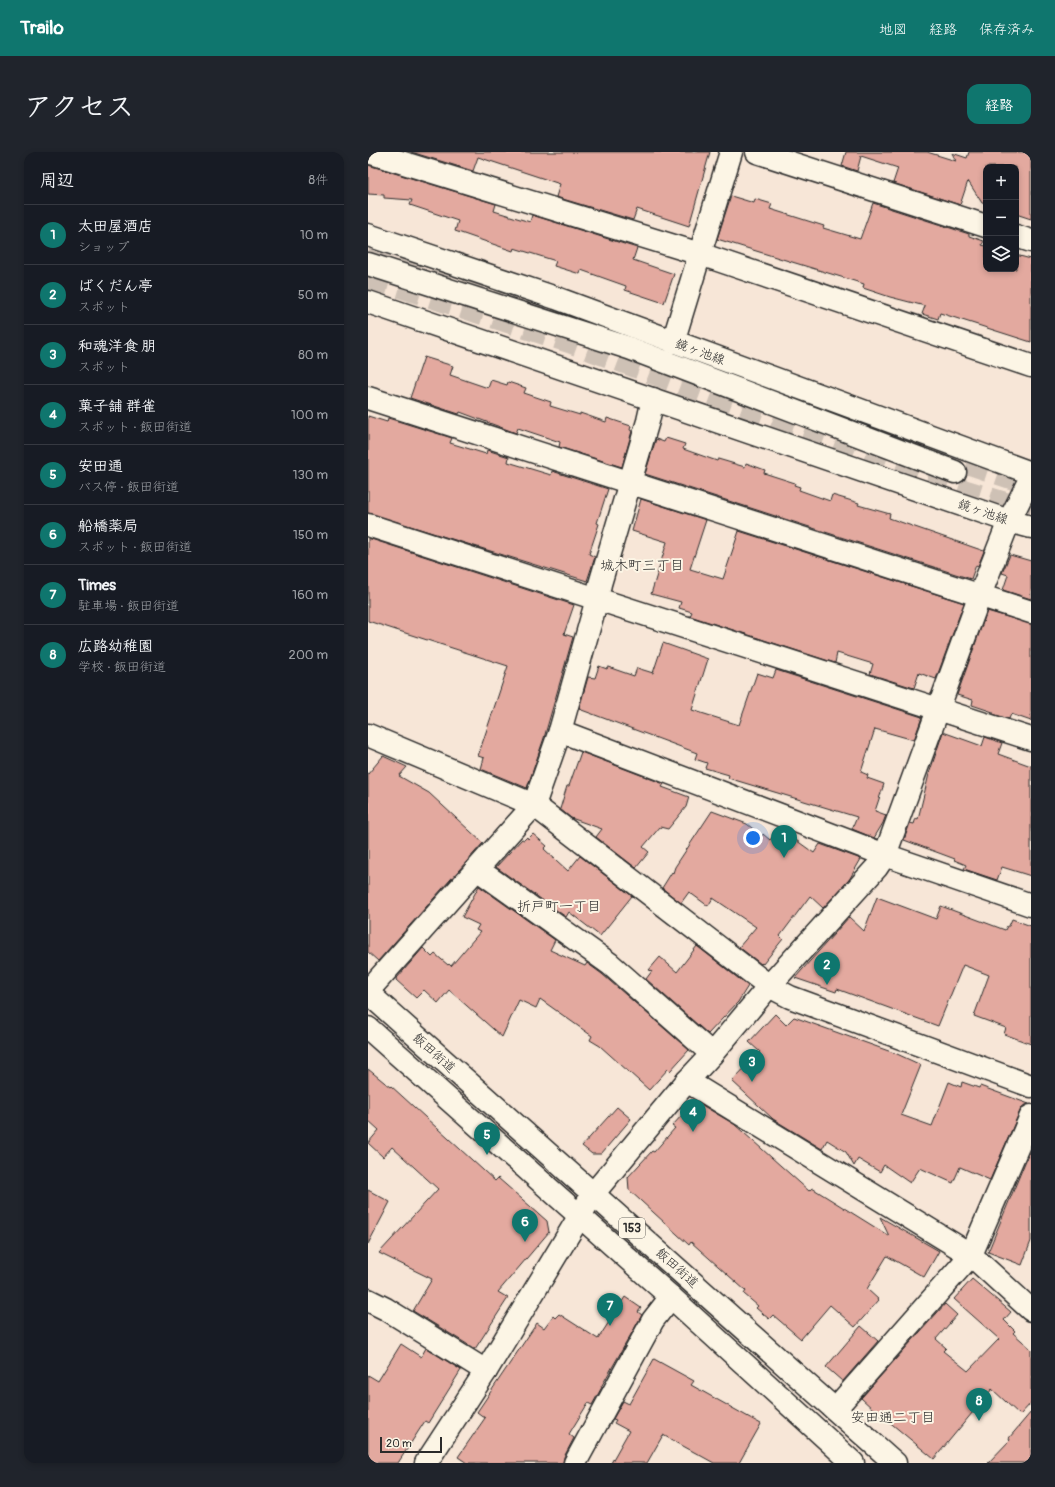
<!DOCTYPE html>
<html lang="ja">
<meta charset="utf-8">
<style>
:root{--surface:#171b24;--page:#20242c;--text:#f1f3f6;--muted:#9ea1a6;--line:#363941;--accent:#0f766e}
body{margin:0;font-family:Pangolin,"Klee One",sans-serif;background:var(--page);color:var(--text)}
.controls{position:absolute;right:12px;top:12px;display:grid;overflow:hidden;border-radius:8px;box-shadow:0 2px 6px #0003}
.controls button{width:36px;height:36px;display:grid;place-items:center;padding:0;border:0;border-bottom:1px solid var(--line);background:var(--surface);color:var(--text);font:20px sans-serif}
.scale{position:absolute;left:12px;bottom:10px;width:62px;box-sizing:border-box;padding-left:4px;border:2px solid #2b2b2b;border-top:0;font-size:11px;line-height:14px;white-space:nowrap;color:#2b2b2b;-webkit-text-stroke:3px #fcf5e5;paint-order:stroke}
.you{position:absolute;left:385px;top:686px;width:14px;height:14px;margin:-10px;border:3px solid #fff;border-radius:50%;background:#1a73e8;box-shadow:0 0 0 6px #1a73e833}
.badge{display:grid;place-items:center;width:26px;height:26px;border-radius:50%;background:var(--accent);color:#fff;font-size:13px;font-weight:700}
.pin{position:absolute;translate:-50% -33px;filter:drop-shadow(0 1px 2px #0008)}
.pin::after{content:'';position:absolute;top:21px;width:14px;height:12px;background:inherit;clip-path:polygon(0 0,100% 0,50% 100%)}
.list{margin:0;padding:0;list-style:none}
h2{display:flex;justify-content:space-between;align-items:center;height:52px;margin:0;padding:0 16px;font-size:17px}
h2 small{font-size:13px;font-weight:400;color:var(--muted)}
.list li{display:grid;grid-template-columns:26px 1fr auto;gap:12px;align-items:center;box-sizing:border-box;height:60px;padding:0 16px;border-top:1px solid var(--line)}
.list b{display:block;font-size:15px;white-space:nowrap}
.list p{margin:0;font-size:13px;white-space:nowrap;color:var(--muted)}
.list em{font-size:13px;font-style:normal;color:var(--muted)}
.icon{flex:none;width:22px;height:22px;fill:none;stroke:currentColor;stroke-width:2;stroke-linecap:round;stroke-linejoin:round}
.map{position:relative;flex:none;width:663px;height:1311px;overflow:hidden;border-radius:12px}
header{display:flex;align-items:center;gap:24px;box-sizing:border-box;height:56px;padding:0 20px;background:var(--accent);color:#fff}
header strong{font-size:19px}
nav{display:flex;gap:22px;margin-inline-start:auto;font-size:14px}
.intro{display:flex;align-items:center;justify-content:space-between;box-sizing:border-box;height:96px;padding:0 24px}
h1{margin:0;font-size:28px}
.button{padding:10px 18px;border-radius:12px;background:var(--accent);color:#fff;font-size:14px;font-weight:700}
main{display:flex;gap:24px;padding:0 24px}
aside{flex:1;background:var(--surface);border-radius:12px;box-shadow:0 2px 6px #0003}
.map>svg:first-child{display:block}
.building{fill:#e3a99f;stroke:#2b2b2b}
.lines{fill:none;stroke-linecap:round;stroke-linejoin:round}
.highway-tunnel{stroke:#cec1b5;stroke-width:22;stroke-dasharray:22 11;stroke-linecap:butt}
.minor-casing{stroke:#2b2b2b;stroke-width:25}
.highway-casing{stroke:#2b2b2b;stroke-width:25}
.minor{stroke:#fcf5e5;stroke-width:22}
.highway{stroke:#fcf5e5;stroke-width:22}
.labels{text-anchor:middle;dominant-baseline:central;stroke-width:4;stroke-linejoin:round;paint-order:stroke}
.shield{fill:#fcf5e5;stroke:#6a6863;stroke-width:1}
.shield-label{font-size:12px;font-weight:bold;fill:#2b2b2b}
.street-label{font-size:13px;fill:#2b2b2b;stroke:#fcf5e5}
.neighbourhood-label{font-size:14px;fill:#2b2b2b;stroke:#fcf5e5}
</style>
<header>
<strong>Trailo</strong>
<nav><a>地図</a><a>経路</a><a>保存済み</a></nav>
</header>
<div class="intro"><h1>アクセス</h1><a class="button">経路</a></div>
<main>
<aside>
<h2>周辺<small>8件</small></h2>
<ul class="list">
<li><span class="badge">1</span><div><b>太田屋酒店</b><p>ショップ</p></div><em>10 m</em></li>
<li><span class="badge">2</span><div><b>ばくだん亭</b><p>スポット</p></div><em>50 m</em></li>
<li><span class="badge">3</span><div><b>和魂洋食 朋</b><p>スポット</p></div><em>80 m</em></li>
<li><span class="badge">4</span><div><b>菓子舗 群雀</b><p>スポット · 飯田街道</p></div><em>100 m</em></li>
<li><span class="badge">5</span><div><b>安田通</b><p>バス停 · 飯田街道</p></div><em>130 m</em></li>
<li><span class="badge">6</span><div><b>船橋薬局</b><p>スポット · 飯田街道</p></div><em>150 m</em></li>
<li><span class="badge">7</span><div><b>Times</b><p>駐車場 · 飯田街道</p></div><em>160 m</em></li>
<li><span class="badge">8</span><div><b>広路幼稚園</b><p>学校 · 飯田街道</p></div><em>200 m</em></li>
</ul>
</aside>
<div class="map">
<svg width="663" height="1311" viewBox="0 0 663 1311">
<rect width="100%" height="100%" fill="#f7e6d7"/>
<filter id="ink" filterUnits="userSpaceOnUse"><feTurbulence type="fractalNoise" baseFrequency=".025" numOctaves="2"/><feDisplacementMap in="SourceGraphic" scale="8" xChannelSelector="R" yChannelSelector="G"/><feConvolveMatrix kernelMatrix="1 2 1 2 8 2 1 2 1" color-interpolation-filters="sRGB"/></filter>
<g filter="url(#ink)">
<!-- building -->
<g class="building">
<path d="M 43,0 L 342,0 L 321,74 L 269,57 L 265,68 L 188,45 L 192,32 L 110,5 L 105,19 Z"/>
<path d="M 478,0 L 559,0 L 588,9 L 584,1 L 599,6 L 601,0 L 663,0 L 663,67 L 648,62 L 648,15 L 618,15 L 618,52 L 614,51 L 600,29 L 592,53 L 525,31 L 530,16 L 493,4 L 489,19 L 474,14 Z"/>
<path d="M 0,13 L 128,52 L 126,59 L 162,70 L 164,63 L 269,96 L 265,108 L 306,122 L 296,151 L 257,138 L 258,134 L 213,118 L 212,122 L 186,114 L 188,109 L 146,96 L 145,99 L 87,79 L 90,69 L 42,53 L 44,48 L 16,46 L 16,43 L 0,42 Z"/>
<path d="M 363,44 L 386,51 L 387,47 L 404,52 L 402,57 L 456,74 L 455,76 L 492,87 L 505,51 L 601,82 L 601,84 L 616,89 L 614,93 L 618,94 L 618,117 L 648,117 L 648,103 L 663,107 L 663,190 L 572,161 L 570,167 L 554,162 L 557,154 L 522,145 L 495,136 L 496,132 L 349,87 Z"/>
<path d="M 56,205 L 85,214 L 82,223 L 120,236 L 123,228 L 139,233 L 140,230 L 158,236 L 156,241 L 183,250 L 182,254 L 212,263 L 212,261 L 238,270 L 239,266 L 263,274 L 262,278 L 264,279 L 254,315 L 191,295 L 192,290 L 150,276 L 148,281 L 92,260 L 91,262 L 42,246 Z"/>
<path d="M 0,264 L 19,270 L 20,266 L 84,286 L 82,291 L 118,302 L 119,298 L 141,305 L 140,310 L 183,323 L 184,319 L 240,337 L 229,371 L 231,372 L 221,402 L 227,405 L 219,429 L 0,361 Z"/>
<path d="M 298,286 L 317,292 L 315,297 L 349,309 L 350,307 L 377,315 L 378,311 L 397,318 L 396,321 L 427,331 L 426,333 L 432,335 L 431,338 L 462,349 L 464,343 L 491,351 L 490,353 L 522,362 L 521,366 L 616,399 L 610,414 L 608,413 L 603,427 L 277,322 L 288,287 L 296,290 Z"/>
<path d="M 273,347 L 338,368 L 322,417 L 355,427 L 371,379 L 596,451 L 568,527 L 551,521 L 546,536 L 502,522 L 505,512 L 469,501 L 467,511 L 322,464 L 324,460 L 311,456 L 313,450 L 283,442 L 299,390 L 264,379 Z"/>
<path d="M 0,386 L 206,453 L 196,482 L 205,485 L 176,586 L 159,636 L 113,617 L 116,606 L 110,604 L 140,514 L 0,469 Z"/>
<path d="M 642,403 L 663,409 L 663,447 L 635,438 L 640,423 L 634,421 Z"/>
<path d="M 619,459 L 663,472 L 663,569 L 643,562 L 641,567 L 625,562 L 625,560 L 604,553 L 605,548 L 589,543 Z"/>
<path d="M 295,491 L 340,507 L 324,558 L 371,573 L 389,521 L 405,526 L 408,518 L 554,565 L 546,588 L 507,577 L 493,620 L 500,623 L 499,626 L 516,632 L 507,659 L 518,663 L 515,671 L 506,686 L 484,677 L 489,665 L 360,626 L 361,623 L 337,616 L 339,611 L 327,607 L 329,601 L 211,557 L 220,525 L 227,526 L 231,514 L 239,517 L 240,515 L 266,524 L 269,516 L 285,521 Z"/>
<path d="M 575,580 L 614,594 L 617,585 L 634,591 L 630,602 L 663,614 L 663,724 L 634,715 L 629,728 L 596,717 L 598,713 L 586,708 L 587,707 L 536,688 L 542,671 L 546,672 L 548,666 L 550,667 L 561,622 Z"/>
<path d="M 213,600 L 296,632 L 294,635 L 321,645 L 318,655 L 300,677 L 292,675 L 275,695 L 281,700 L 268,716 L 228,685 L 234,677 L 203,666 L 192,657 L 199,634 L 201,634 Z"/>
<path d="M 15,604 L 39,615 L 31,624 L 61,641 L 115,691 L 10,809 L 0,800 L 0,622 Z"/>
<path d="M 344,659 L 379,672 L 394,684 L 395,682 L 402,688 L 411,676 L 446,701 L 452,692 L 493,707 L 481,728 L 455,756 L 442,744 L 412,784 L 415,787 L 395,812 L 394,811 L 393,812 L 371,795 L 388,775 L 345,746 L 340,754 L 321,740 L 313,751 L 294,736 L 304,720 L 305,721 L 307,715 Z"/>
<path d="M 165,682 L 179,694 L 176,697 L 200,719 L 212,704 L 264,744 L 232,784 L 201,760 L 198,765 L 128,715 L 154,687 L 156,688 L 159,685 L 160,687 Z"/>
<path d="M 111,734 L 187,788 L 182,798 L 217,814 L 219,811 L 234,822 L 321,898 L 302,919 L 300,917 L 281,938 L 232,894 L 222,888 L 224,884 L 172,847 L 168,856 L 151,848 L 134,885 L 81,838 L 70,851 L 56,838 L 48,846 L 28,828 L 29,826 L 55,796 L 64,805 L 67,802 L 80,813 L 81,812 L 83,814 L 112,780 L 108,778 L 111,773 L 94,765 Z"/>
<path d="M 509,745 L 568,767 L 573,754 L 637,778 L 639,774 L 641,774 L 644,767 L 663,774 L 663,892 L 636,882 L 638,876 L 606,864 L 621,823 L 595,813 L 570,874 L 469,837 L 468,840 L 427,826 L 481,765 L 496,779 Z"/>
<path d="M 329,794 L 380,834 L 370,850 L 340,882 L 278,827 L 284,819 L 281,818 L 292,805 L 309,820 Z"/>
<path d="M 407,862 L 418,873 L 426,865 L 529,902 L 553,913 L 533,963 L 564,974 L 581,930 L 593,935 L 594,930 L 611,936 L 612,934 L 661,952 L 655,954 L 652,959 L 622,1028 L 592,1015 L 585,1031 L 552,1016 L 542,1031 L 516,1013 L 512,1020 L 490,1007 L 486,1014 L 478,1000 L 459,988 L 454,997 L 405,967 L 364,929 L 392,900 L 381,890 Z"/>
<path d="M 0,917 L 22,935 L 23,934 L 127,1029 L 130,1026 L 179,1069 L 181,1080 L 130,1140 L 140,1146 L 107,1197 L 45,1159 L 64,1127 L 11,1101 L 70,1037 L 24,995 L 15,1005 L 0,991 L 11,978 L 0,968 Z"/>
<path d="M 327,949 L 366,972 L 441,1039 L 444,1036 L 521,1084 L 512,1065 L 571,1099 L 556,1125 L 519,1104 L 499,1137 L 511,1148 L 487,1175 L 462,1153 L 433,1187 L 405,1163 L 401,1167 L 388,1156 L 390,1154 L 376,1142 L 378,1139 L 323,1090 L 321,1093 L 261,1038 L 260,1025 L 284,999 L 286,1000 L 307,976 L 304,974 Z"/>
<path d="M 249,955 L 263,967 L 233,1002 L 224,1002 L 214,994 Z"/>
<path d="M 663,996 L 663,1089 L 654,1113 L 620,1100 Z"/>
<path d="M 0,1038 L 22,1050 L 0,1092 Z"/>
<path d="M 604,1127 L 643,1160 L 636,1168 L 647,1179 L 645,1181 L 663,1197 L 663,1251 L 652,1263 L 624,1237 L 566,1307 L 519,1268 L 518,1269 L 493,1246 L 577,1152 L 589,1163 L 568,1187 L 578,1196 L 575,1199 L 600,1219 L 631,1187 L 586,1147 Z"/>
<path d="M 257,1145 L 273,1156 L 270,1160 L 274,1163 L 233,1235 L 234,1235 L 224,1253 L 220,1251 L 201,1282 L 206,1286 L 196,1305 L 195,1311 L 99,1311 L 90,1305 L 117,1266 L 109,1260 L 169,1171 L 176,1176 L 185,1164 L 187,1166 L 191,1162 L 230,1187 Z"/>
<path d="M 493,1174 L 510,1189 L 475,1229 L 474,1229 L 458,1215 Z"/>
<path d="M 33,1192 L 53,1205 L 58,1196 L 93,1218 L 60,1271 L 57,1269 L 30,1311 L 0,1311 L 0,1223 L 10,1229 Z"/>
<path d="M 286,1207 L 326,1229 L 323,1233 L 393,1272 L 371,1311 L 346,1311 L 295,1283 L 279,1311 L 243,1311 L 261,1279 L 246,1271 L 248,1268 L 245,1267 L 255,1249 L 261,1252 Z"/>
<path d="M 663,1260 L 663,1311 L 620,1311 L 642,1288 L 641,1286 Z"/>
</g>
<g class="lines">
<!-- highway-tunnel -->
<g class="highway-tunnel">
<path d="M 0,100 L 44,113 L 205,163 L 284,193"/>
<path d="M 0,126 L 35,136 L 201,190 L 589,336 L 663,359"/>
<path d="M 475,266 L 596,310 L 663,333"/>
</g>
<!-- minor casing -->
<g class="minor-casing">
<g id="minor">
<path d="M 0,0 L 332,102 L 663,214"/>
<path d="M 389,0 L 618,74"/>
<path d="M 0,83 L 188,146 L 663,321"/>
<path d="M 648,84 L 663,89"/>
<path d="M 0,150 L 641,369 L 663,375"/>
<path d="M 305,190 L 363,0"/>
<path d="M 0,246 L 663,460"/>
<path d="M 0,373 L 663,587"/>
<path d="M 192,579 L 517,703 L 663,753"/>
<path d="M 0,583 L 166,653 L 401,834 L 422,845 L 663,934"/>
<path d="M 109,717 L 242,812 L 344,902"/>
<path d="M 0,839 L 166,653 L 192,579 L 229,447 L 232,432 L 280,269 L 285,247"/>
<path d="M 319,929 L 603,1103 L 663,1158"/>
<path d="M 0,1148 L 18,1157 L 118,1219"/>
<path d="M 467,1257 L 603,1103 L 663,964"/>
<path d="M 58,1311 L 118,1219 L 225,1042 L 319,929 L 344,902 L 401,834 L 509,715 L 517,703 L 612,443 L 641,369 L 663,325"/>
<path d="M 207,1311 L 285,1168 L 303,1145"/>
</g>
</g>
<!-- highway casing -->
<g class="highway-casing">
<g id="highway">
<path d="M 0,112 L 261,196 L 587,320"/>
<path d="M 0,841 L 527,1311"/>
<path d="M 0,876 L 303,1145 L 485,1311"/>
</g>
</g>
<!-- minor -->
<use href="#minor" class="minor"/>
<!-- highway -->
<use href="#highway" class="highway"/>
</g>
</g>
<g class="labels">
<!-- shield labels -->
<rect class="shield" x="251" y="1066" width="26" height="20" rx="3"/>
<g class="shield-label">
<text x="264" y="1076">153</text>
</g>
<!-- street labels -->
<g class="street-label">
<text transform="translate(332 200) rotate(20)">鏡ヶ池線</text>
<text transform="translate(615 360) rotate(19)">鏡ヶ池線</text>
<text transform="translate(66 901) rotate(42)">飯田街道</text>
<text transform="translate(309 1116) rotate(42)">飯田街道</text>
</g>
<!-- neighbourhood labels -->
<g class="neighbourhood-label">
<text x="274" y="413">城木町三丁目</text>
<text x="191" y="754">折戸町一丁目</text>
<text x="525" y="1265">安田通二丁目</text>
</g>
</g>
</svg>
<div class="controls">
<button>+</button>
<button>−</button>
<button><svg class="icon" aria-label="layers" viewBox="0 0 24 24"><path d="M12 4l9 5-9 5-9-5zM3 14l9 5 9-5"/></svg></button>
</div>
<div class="scale">20 m</div>
<div class="you"></div>
<div class="pin badge" style="left:416px;top:706px">1</div>
<div class="pin badge" style="left:459px;top:833px">2</div>
<div class="pin badge" style="left:384px;top:930px">3</div>
<div class="pin badge" style="left:325px;top:980px">4</div>
<div class="pin badge" style="left:119px;top:1003px">5</div>
<div class="pin badge" style="left:157px;top:1090px">6</div>
<div class="pin badge" style="left:242px;top:1174px">7</div>
<div class="pin badge" style="left:611px;top:1269px">8</div>
</div>
</main>
